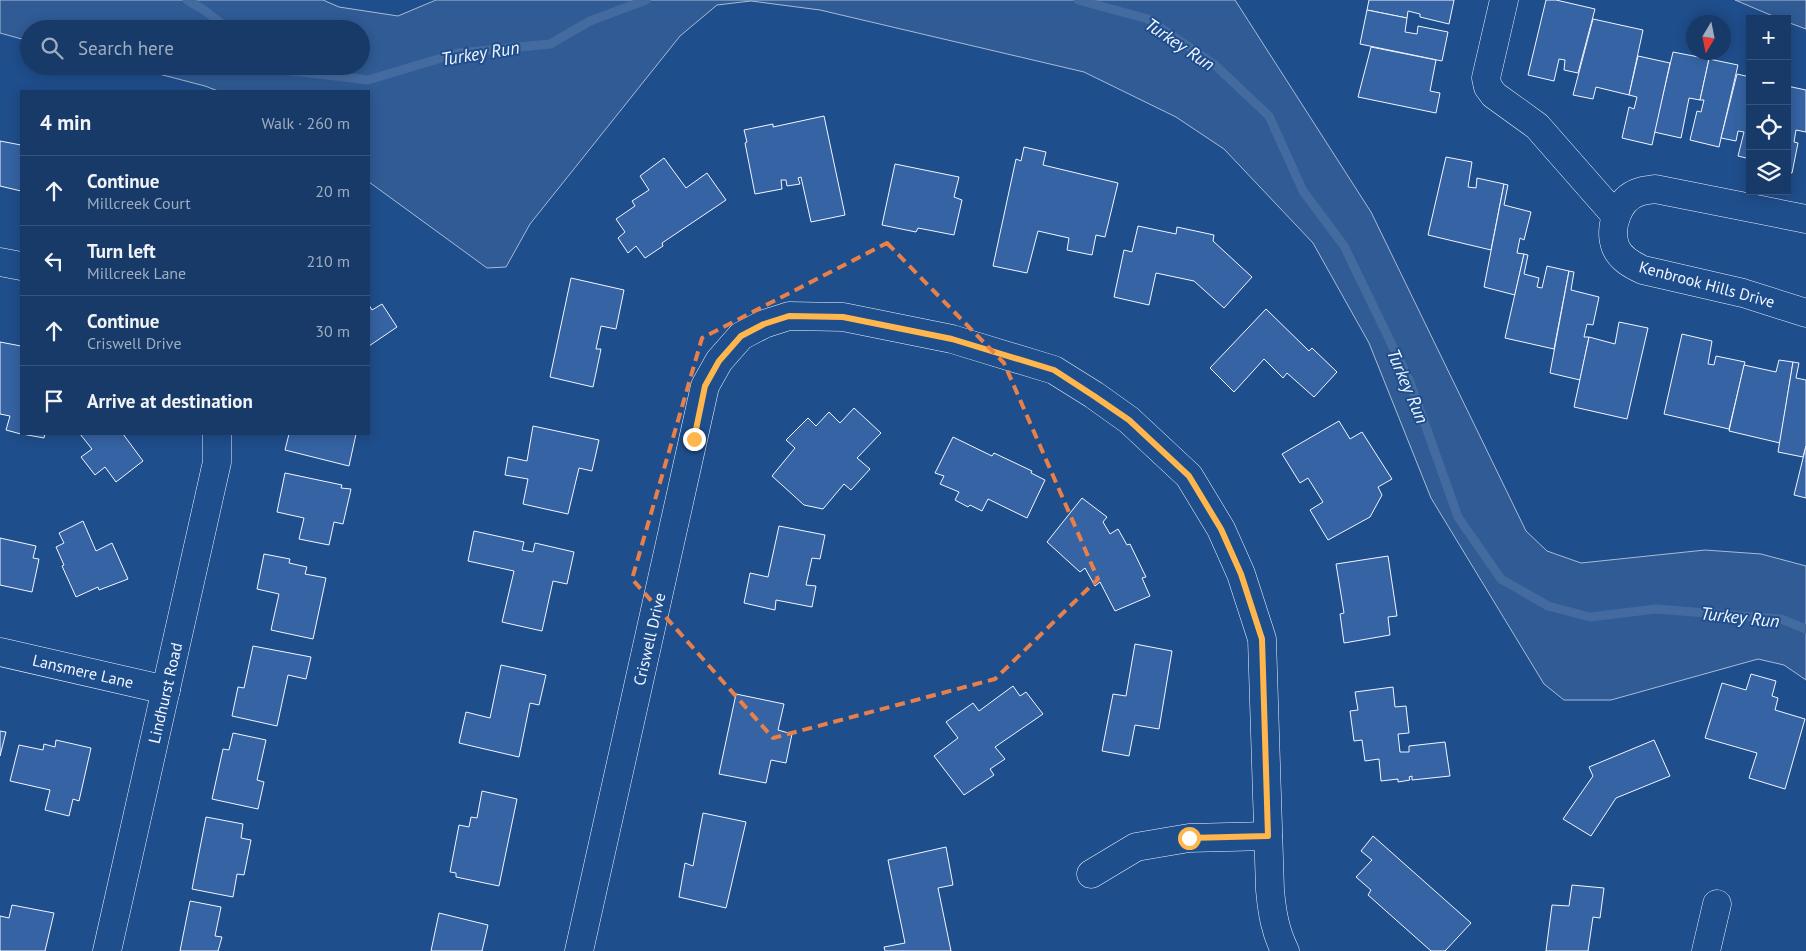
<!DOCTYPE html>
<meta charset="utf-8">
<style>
:root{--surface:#173a69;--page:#244571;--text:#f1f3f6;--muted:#9eadc0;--line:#36547d}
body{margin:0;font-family:"PT Sans",sans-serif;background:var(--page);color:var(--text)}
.controls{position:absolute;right:15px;top:15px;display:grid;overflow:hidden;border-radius:0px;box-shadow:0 2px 12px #0003}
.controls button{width:45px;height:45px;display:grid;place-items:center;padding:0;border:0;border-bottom:1px solid var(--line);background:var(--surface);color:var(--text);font:25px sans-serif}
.compass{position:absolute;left:1686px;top:15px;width:45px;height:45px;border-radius:50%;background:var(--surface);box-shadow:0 2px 12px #0003;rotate:190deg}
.stop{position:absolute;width:15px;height:15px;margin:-11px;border:4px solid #ffb74d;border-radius:50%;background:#fff}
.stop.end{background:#ffb74d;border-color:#fff;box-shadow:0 1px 5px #0008}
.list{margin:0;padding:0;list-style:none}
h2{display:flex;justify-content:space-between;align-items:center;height:65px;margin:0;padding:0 20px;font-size:21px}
h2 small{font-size:16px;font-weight:400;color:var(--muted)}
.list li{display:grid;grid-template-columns:32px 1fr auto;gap:15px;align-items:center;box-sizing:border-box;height:70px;padding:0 20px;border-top:1px solid var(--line)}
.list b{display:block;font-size:19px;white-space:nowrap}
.list p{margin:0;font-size:16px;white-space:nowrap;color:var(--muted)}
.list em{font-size:16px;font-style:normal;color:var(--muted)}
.icon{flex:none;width:28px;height:28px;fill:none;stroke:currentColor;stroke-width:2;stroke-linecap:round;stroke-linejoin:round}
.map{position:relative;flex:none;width:1806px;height:951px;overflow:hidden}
.search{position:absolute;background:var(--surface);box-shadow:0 2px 12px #0003;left:20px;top:20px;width:350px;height:55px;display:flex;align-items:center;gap:12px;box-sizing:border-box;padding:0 18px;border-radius:28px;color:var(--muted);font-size:19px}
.panel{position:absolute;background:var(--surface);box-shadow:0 2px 12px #0003;left:20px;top:90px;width:350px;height:345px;border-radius:0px}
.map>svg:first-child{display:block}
.built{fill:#305b95;stroke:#a8bbd7}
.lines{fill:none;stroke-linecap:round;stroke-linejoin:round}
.stream{stroke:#446ba0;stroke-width:9}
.building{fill:#3563a3;stroke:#f2f6ff}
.minor-casing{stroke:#f2f6ff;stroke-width:29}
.minor{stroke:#1f4e8c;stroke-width:28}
.route{stroke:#ffb74d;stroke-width:6}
.marked{fill:none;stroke:#ea8049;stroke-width:4;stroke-dasharray:10 6;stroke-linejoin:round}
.labels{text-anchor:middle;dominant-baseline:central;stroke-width:4;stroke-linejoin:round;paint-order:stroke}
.street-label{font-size:16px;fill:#f2f6ff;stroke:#1f4e8c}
.water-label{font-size:18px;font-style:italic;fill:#f2f6ff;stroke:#1f4e8c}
</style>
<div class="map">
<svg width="1806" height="951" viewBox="0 0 1806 951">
<rect width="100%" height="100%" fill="#1f4e8c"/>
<!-- built -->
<g class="built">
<path d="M 0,0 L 323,0 L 339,7 L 398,16 L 436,0 L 1235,0 L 1371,212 L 1526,531 L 1547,551 L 1581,563 L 1705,550 L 1761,554 L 1806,566 L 1806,680 L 1784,665 L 1758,659 L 1611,700 L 1564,700 L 1544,684 L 1431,498 L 1369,343 L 1313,243 L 1224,149 L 1176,117 L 1084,72 L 820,10 L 751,1 L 717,5 L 680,36 L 530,224 L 506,267 L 487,268 L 369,182 L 369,91 L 218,91 L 205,86 L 128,66 L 361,66 L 361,29 L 29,29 L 29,41 L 0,33 Z"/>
<path d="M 1735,0 L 1806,0 L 1806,29 L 1787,22 L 1787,19 L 1780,19 Z"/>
</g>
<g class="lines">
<!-- stream -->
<g class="stream">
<path d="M 187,0 L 201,8 L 229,29"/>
<path d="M 1078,0 L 1148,19 L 1215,65 L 1269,116 L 1303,191 L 1344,246 L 1410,382 L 1458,517 L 1501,579 L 1548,606 L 1590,617 L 1656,609 L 1781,619 L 1806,629"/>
<path d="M 280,66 L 285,70 L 368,80 L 458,53 L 550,44 L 590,21 L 646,0"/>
</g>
</g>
<!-- building -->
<g class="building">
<path d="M 1369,0 L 1454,0 L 1449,24 L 1420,17 L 1420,14 L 1408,11 L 1407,18 L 1367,10 Z"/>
<path d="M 1546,0 L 1556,0 L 1595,9 L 1578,73 L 1564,70 L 1565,60 L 1559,59 L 1554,81 L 1528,75 Z"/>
<path d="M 1367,10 L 1407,18 L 1405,32 L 1417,34 L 1418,26 L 1448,32 L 1442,61 L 1360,44 Z"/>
<path d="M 1593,19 L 1643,30 L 1629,95 L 1596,87 L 1593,99 L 1573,95 Z"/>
<path d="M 1371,47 L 1436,60 L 1430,91 L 1440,93 L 1436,113 L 1358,97 Z"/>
<path d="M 1673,52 L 1709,59 L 1700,100 L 1689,98 L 1681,138 L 1654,132 Z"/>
<path d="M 1638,56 L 1670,63 L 1652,145 L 1622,138 L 1629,107 L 1634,109 L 1637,97 L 1629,95 Z"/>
<path d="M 1709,59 L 1738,65 L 1719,147 L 1690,140 L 1697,111 L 1701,112 L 1704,100 L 1700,100 Z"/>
<path d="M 1737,74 L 1750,77 L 1750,159 L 1738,156 L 1744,132 L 1738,131 L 1736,141 L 1721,138 Z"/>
<path d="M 1787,86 L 1806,90 L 1806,132 L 1796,130 L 1794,142 L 1798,143 L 1792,173 L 1787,172 Z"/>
<path d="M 824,116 L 845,215 L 811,222 L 801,177 L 798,178 L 800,184 L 787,186 L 786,180 L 781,180 L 782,189 L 755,194 L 745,143 L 747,142 L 744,130 L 773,124 L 773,127 Z"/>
<path d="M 0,141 L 21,145 L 21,191 L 0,186 Z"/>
<path d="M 1024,147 L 1046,152 L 1043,165 L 1118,183 L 1105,237 L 1096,235 L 1092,255 L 1067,250 L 1069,238 L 1038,231 L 1027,273 L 993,266 L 1016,159 L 1021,161 Z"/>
<path d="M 1446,157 L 1472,162 L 1468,187 L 1476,188 L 1477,178 L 1504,184 L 1491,250 L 1428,235 Z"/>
<path d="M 664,158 L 686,188 L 707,173 L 726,200 L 662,243 L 663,246 L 645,258 L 636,246 L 628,253 L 618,238 L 625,232 L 616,219 L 635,206 L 632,201 L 649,190 L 640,176 Z"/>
<path d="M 895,164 L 959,177 L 954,197 L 962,200 L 954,235 L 918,228 L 916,232 L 882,225 Z"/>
<path d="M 1504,184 L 1508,185 L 1504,205 L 1531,212 L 1524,240 L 1520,238 L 1517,253 L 1524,254 L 1515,295 L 1484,287 Z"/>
<path d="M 1138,226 L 1176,234 L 1177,227 L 1214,235 L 1213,241 L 1252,277 L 1224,308 L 1194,281 L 1156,273 L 1149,305 L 1114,297 L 1124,250 L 1132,252 Z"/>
<path d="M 1524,254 L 1528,255 L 1524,274 L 1539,278 L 1537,287 L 1542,288 L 1547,266 L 1569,271 L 1554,349 L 1505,338 Z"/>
<path d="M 1569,271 L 1574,272 L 1571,290 L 1599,297 L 1593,325 L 1587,324 L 1584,337 L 1589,337 L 1580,380 L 1550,373 Z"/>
<path d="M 571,278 L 624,290 L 616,329 L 601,326 L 596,349 L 601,349 L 593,387 L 550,377 Z"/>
<path d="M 382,304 L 397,327 L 369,346 L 369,305 L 372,310 Z"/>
<path d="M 1266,309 L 1309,351 L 1312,348 L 1337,372 L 1314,397 L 1287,373 L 1283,378 L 1264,359 L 1234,392 L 1210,368 Z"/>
<path d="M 1619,322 L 1648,328 L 1627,419 L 1574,407 L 1589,337 L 1615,344 Z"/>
<path d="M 1682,334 L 1712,341 L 1708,364 L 1714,365 L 1716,356 L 1745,362 L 1729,429 L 1664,414 Z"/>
<path d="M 0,342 L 21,346 L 21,434 L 6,430 L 10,416 L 0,414 Z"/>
<path d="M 1779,360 L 1793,362 L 1780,443 L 1729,431 L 1744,365 L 1776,372 Z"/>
<path d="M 1793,362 L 1799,363 L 1796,378 L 1806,380 L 1806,446 L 1803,457 L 1778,452 Z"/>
<path d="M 854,408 L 881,433 L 857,458 L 870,469 L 851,490 L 844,484 L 823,509 L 804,505 L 772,476 L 795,448 L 786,440 L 808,418 L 816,426 L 829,412 L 840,423 Z"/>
<path d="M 1339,421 L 1350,439 L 1362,432 L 1392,479 L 1378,487 L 1382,495 L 1370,517 L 1328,540 L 1310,510 L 1323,502 L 1308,478 L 1300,483 L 1282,454 Z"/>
<path d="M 533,426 L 599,440 L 592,471 L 579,468 L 568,514 L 523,504 L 528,479 L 505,475 L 508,457 L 527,461 Z"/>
<path d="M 22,434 L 45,434 L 44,438 Z"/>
<path d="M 80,434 L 123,434 L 143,461 L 116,482 L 105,467 L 95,475 L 81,457 L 92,449 Z"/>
<path d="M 289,434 L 356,434 L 349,466 L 285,450 Z"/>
<path d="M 953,437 L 992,456 L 994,453 L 1032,471 L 1031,473 L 1045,480 L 1027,518 L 988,499 L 982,511 L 970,505 L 968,507 L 955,500 L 959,492 L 940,484 L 944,476 L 935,473 Z"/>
<path d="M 1806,446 L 1806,498 L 1794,495 Z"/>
<path d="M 285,473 L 342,485 L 341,488 L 351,489 L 343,524 L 334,522 L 329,545 L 299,539 L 304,518 L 277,512 Z"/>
<path d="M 1082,498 L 1107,517 L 1103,522 L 1110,534 L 1118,529 L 1127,545 L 1130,544 L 1146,577 L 1142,578 L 1150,596 L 1115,611 L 1100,582 L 1095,586 L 1085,568 L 1080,572 L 1047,542 Z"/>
<path d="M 83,521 L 96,551 L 112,543 L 128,579 L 99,590 L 98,587 L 76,597 L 62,566 L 64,565 L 56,547 L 64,543 L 59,533 Z"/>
<path d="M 779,526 L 825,535 L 820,559 L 812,558 L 806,585 L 816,586 L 812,607 L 776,600 L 775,610 L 744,603 L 750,573 L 768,577 Z"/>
<path d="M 474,531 L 524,542 L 522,550 L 533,552 L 535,543 L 574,552 L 567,584 L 553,581 L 542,631 L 502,622 L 514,571 L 468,561 Z"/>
<path d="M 0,538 L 36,546 L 33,558 L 39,559 L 32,592 L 0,585 Z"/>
<path d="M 264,554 L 290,559 L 289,563 L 307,567 L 305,574 L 326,578 L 313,639 L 271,630 L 279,594 L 257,589 Z"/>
<path d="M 1388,556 L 1397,616 L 1388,617 L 1390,635 L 1344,643 L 1340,614 L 1344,613 L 1336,564 Z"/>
<path d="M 1135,644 L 1172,651 L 1159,729 L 1135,725 L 1129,756 L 1102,751 L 1113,694 L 1126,696 Z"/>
<path d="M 253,646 L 311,657 L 306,679 L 288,675 L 277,726 L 232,716 L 238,687 L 244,688 Z"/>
<path d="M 501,665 L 546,675 L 539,705 L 530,703 L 519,757 L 459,743 L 466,712 L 490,718 Z"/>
<path d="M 1751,674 L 1776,681 L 1772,696 L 1778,698 L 1775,710 L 1805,719 L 1785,789 L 1749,778 L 1757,753 L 1705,738 L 1722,683 L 1746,690 Z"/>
<path d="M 1013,686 L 1020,696 L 1026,692 L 1043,714 L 995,747 L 1005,759 L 990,769 L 994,775 L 964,795 L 934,756 L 958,738 L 946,722 L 973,703 L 979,711 Z"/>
<path d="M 1393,687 L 1395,707 L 1406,706 L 1409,733 L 1398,734 L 1400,752 L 1409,752 L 1409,746 L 1445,742 L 1450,776 L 1412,780 L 1412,776 L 1409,777 L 1410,780 L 1398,782 L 1398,779 L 1381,781 L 1379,759 L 1365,761 L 1362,740 L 1354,741 L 1350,711 L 1358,710 L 1355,692 Z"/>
<path d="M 736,694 L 784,704 L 778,730 L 792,734 L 786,763 L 771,760 L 766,783 L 719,774 Z"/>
<path d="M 0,731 L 6,732 L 0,756 Z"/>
<path d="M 233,733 L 266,740 L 257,780 L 264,782 L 258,809 L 212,799 L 223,749 L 229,750 Z"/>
<path d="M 56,740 L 91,748 L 79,801 L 73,799 L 69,816 L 45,810 L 50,790 L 10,781 L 19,745 L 43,750 L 44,744 L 55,747 Z"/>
<path d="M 1654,740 L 1670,776 L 1616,798 L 1591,836 L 1563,819 L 1593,776 L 1589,767 Z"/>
<path d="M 482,791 L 517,799 L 499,886 L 456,877 L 456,873 L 450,872 L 459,825 L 469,827 L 471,817 L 477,818 Z"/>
<path d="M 703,813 L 746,822 L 726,908 L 679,897 L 685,863 L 693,866 Z"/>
<path d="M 206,817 L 243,824 L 241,838 L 251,840 L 244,875 L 237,874 L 233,897 L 192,889 Z"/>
<path d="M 1373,836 L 1471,923 L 1445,951 L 1431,951 L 1368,895 L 1371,890 L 1356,877 L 1372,860 L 1361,851 Z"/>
<path d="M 946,847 L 953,885 L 938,888 L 951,951 L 885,951 L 884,947 L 905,943 L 888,860 Z"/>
<path d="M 1572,885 L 1604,888 L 1600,918 L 1593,917 L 1588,951 L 1546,951 L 1552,905 L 1569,906 Z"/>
<path d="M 190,901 L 221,907 L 215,936 L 222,937 L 218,951 L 180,951 Z"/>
<path d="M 12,905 L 54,913 L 45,951 L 0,951 L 0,916 L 9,918 Z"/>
<path d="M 439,913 L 488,925 L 482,951 L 431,951 Z"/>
</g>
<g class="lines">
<!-- minor casing -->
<g class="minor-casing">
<g id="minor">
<path d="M 1504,0 L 1486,78 L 1488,87 L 1494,95 L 1537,126 L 1616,216"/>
<path d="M 1806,219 L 1655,189 C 1650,190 1644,190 1639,192 C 1618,199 1608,228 1616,248 C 1621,259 1632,265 1643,270 L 1743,293 L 1806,313"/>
<path d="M 0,262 L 21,266"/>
<path d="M 0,652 L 166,690"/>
<path d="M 1091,874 L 1136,847 L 1189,838 L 1268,836"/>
<path d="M 107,951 L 217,462 L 217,434"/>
<path d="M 579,951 L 705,386 L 719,361 L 741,336 L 764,324 L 789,316 L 843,317 L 952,339 L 1054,370 L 1094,395 L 1129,420 L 1189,476 L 1221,529 L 1241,574 L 1262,639 L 1270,890 C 1272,912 1275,931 1285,951"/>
<path d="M 1706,951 L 1717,904"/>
</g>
</g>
<!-- minor -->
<use href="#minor" class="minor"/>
</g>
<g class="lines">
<!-- route -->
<path class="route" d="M 694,439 L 705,386 L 719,361 L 741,336 L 764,324 L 789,316 L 843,317 L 952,339 L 1054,370 L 1094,396 L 1129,420 L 1189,476 L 1221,529 L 1241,574 L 1262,639 L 1268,836 L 1189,838"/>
</g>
<!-- marked area -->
<path class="marked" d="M 887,243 L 1004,363 L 1098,579 L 995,679 L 773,738 L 632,579 L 702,338 Z"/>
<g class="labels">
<!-- street labels -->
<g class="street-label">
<text transform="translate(1707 284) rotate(15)">Kenbrook Hills Drive</text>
<text transform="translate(649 639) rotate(-77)">Criswell Drive</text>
<text transform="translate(83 671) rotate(13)">Lansmere Lane</text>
<text transform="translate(165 693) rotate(-77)">Lindhurst Road</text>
</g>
<!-- water labels -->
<g class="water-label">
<text transform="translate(1180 44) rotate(34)">Turkey Run</text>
<text transform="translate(480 53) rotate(-9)">Turkey Run</text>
<text transform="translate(1408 386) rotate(67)">Turkey Run</text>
<text transform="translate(1740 617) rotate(6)">Turkey Run</text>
</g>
</g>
</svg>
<div class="controls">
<button>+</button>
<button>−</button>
<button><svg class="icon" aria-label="locate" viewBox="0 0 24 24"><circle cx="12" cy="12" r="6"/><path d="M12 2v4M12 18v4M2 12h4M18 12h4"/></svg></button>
<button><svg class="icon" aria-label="layers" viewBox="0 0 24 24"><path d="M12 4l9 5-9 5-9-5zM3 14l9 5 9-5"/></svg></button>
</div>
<svg class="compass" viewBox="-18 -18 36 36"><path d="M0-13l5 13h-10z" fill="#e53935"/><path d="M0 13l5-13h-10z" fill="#9eadc0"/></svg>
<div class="stop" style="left:1189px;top:838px"></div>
<div class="stop end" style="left:694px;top:439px"></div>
<div class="search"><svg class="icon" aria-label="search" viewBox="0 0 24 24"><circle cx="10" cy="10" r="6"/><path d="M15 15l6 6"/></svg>Search here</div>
<section class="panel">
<h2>4 min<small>Walk · 260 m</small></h2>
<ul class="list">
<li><svg class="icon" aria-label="ahead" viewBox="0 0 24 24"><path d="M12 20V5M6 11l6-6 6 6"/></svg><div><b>Continue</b><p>Millcreek Court</p></div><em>20 m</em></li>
<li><svg class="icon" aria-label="left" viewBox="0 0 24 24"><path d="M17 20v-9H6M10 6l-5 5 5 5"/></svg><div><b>Turn left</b><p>Millcreek Lane</p></div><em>210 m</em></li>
<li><svg class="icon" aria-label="ahead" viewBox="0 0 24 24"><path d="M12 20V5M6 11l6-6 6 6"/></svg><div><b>Continue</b><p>Criswell Drive</p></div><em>30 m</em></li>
<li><svg class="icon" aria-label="arrive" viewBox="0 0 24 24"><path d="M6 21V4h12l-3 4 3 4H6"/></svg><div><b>Arrive at destination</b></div></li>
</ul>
</section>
</div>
